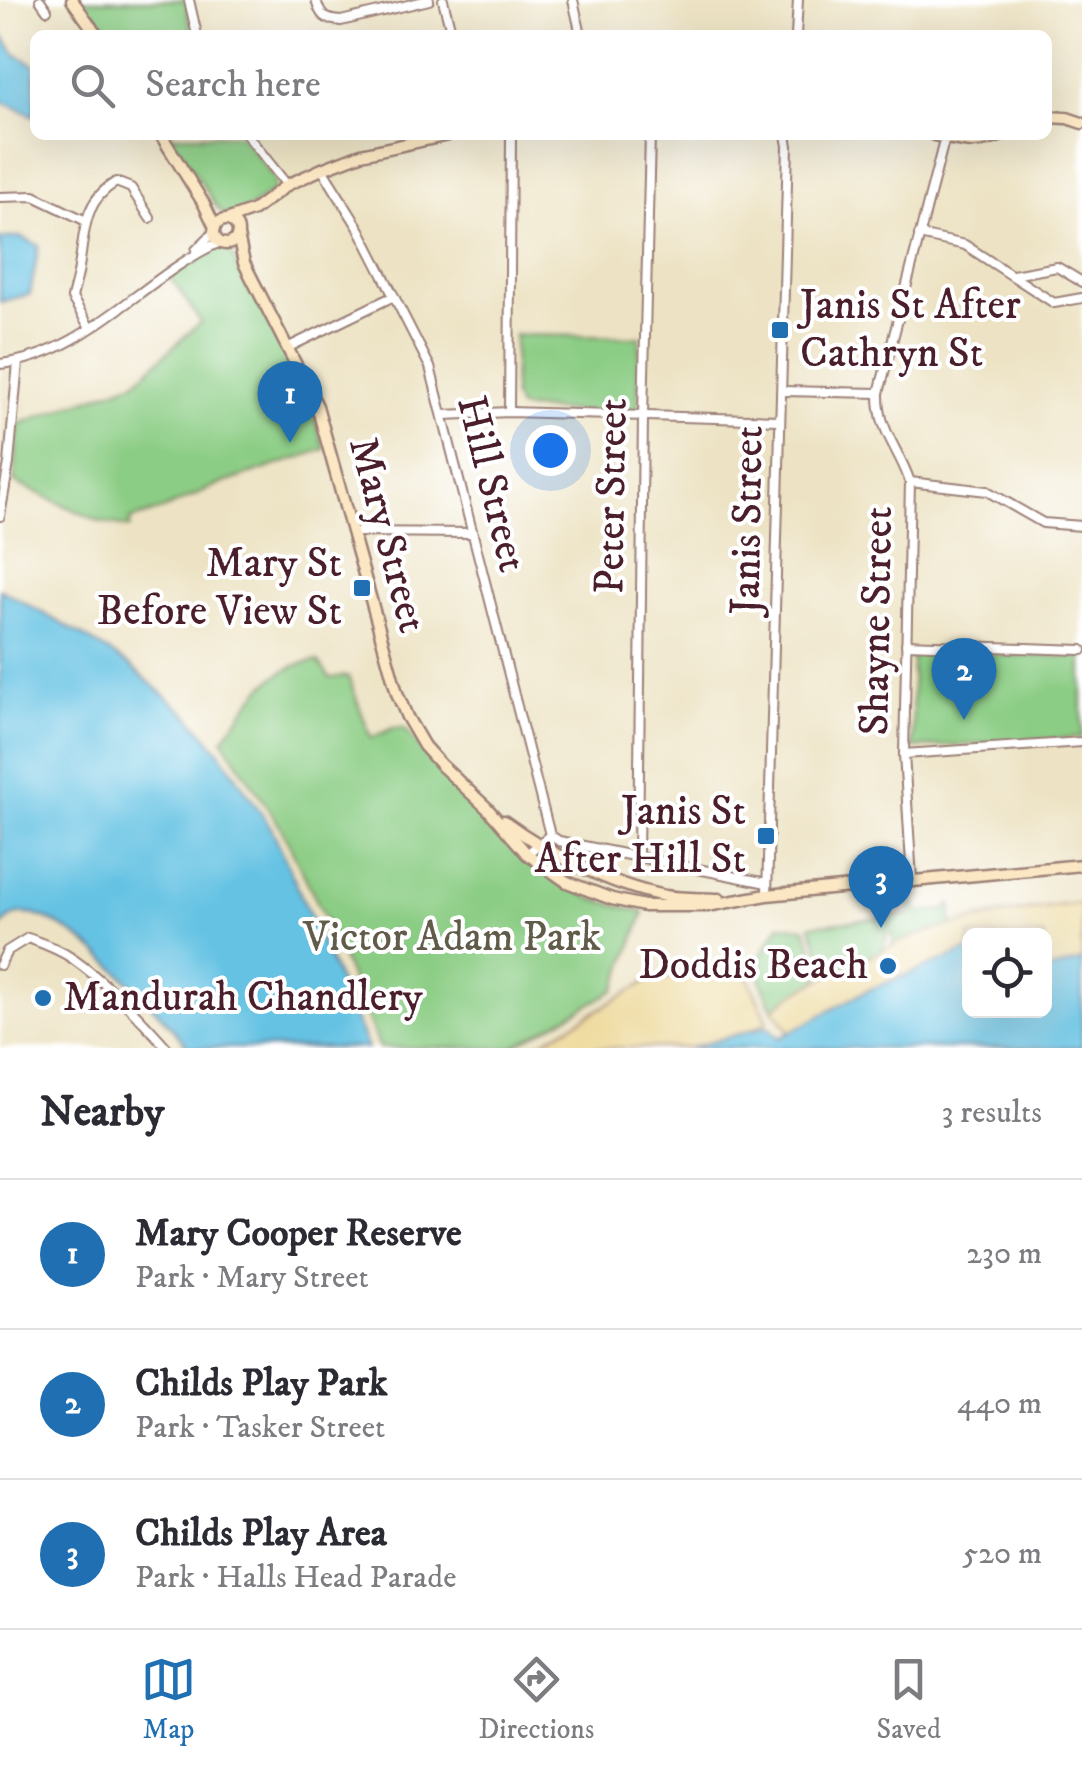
<!DOCTYPE html>
<meta charset="utf-8">
<style>
:root{--surface:#fff;--page:#f7f7f7;--text:#2b2b33;--muted:#7c7c81;--line:#e1e1e2;--accent:#1f6fb2}
body{margin:0;font-family:"IM FELL DW Pica",serif;background:var(--page);color:var(--text)}
.controls{position:absolute;right:30px;bottom:30px;display:grid;overflow:hidden;border-radius:15px;box-shadow:0 10px 40px #0002}
.controls button{width:90px;height:90px;display:grid;place-items:center;padding:0;border:0;border-bottom:2px solid var(--line);background:var(--surface);color:var(--text);font:50px sans-serif}
.you{position:absolute;left:550px;top:450px;width:35px;height:35px;margin:-25px;border:8px solid #fff;border-radius:50%;background:#1a73e8;box-shadow:0 0 0 15px #1a73e833}
.badge{display:grid;place-items:center;width:65px;height:65px;border-radius:50%;background:var(--accent);color:#fff;font-size:32px;font-weight:700}
.pin{position:absolute;translate:-50% -82px;filter:drop-shadow(0 2px 5px #0008)}
.pin::after{content:'';position:absolute;top:52px;width:35px;height:30px;background:inherit;clip-path:polygon(0 0,100% 0,50% 100%)}
.list{margin:0;padding:0;list-style:none}
h2{display:flex;justify-content:space-between;align-items:center;height:130px;margin:0;padding:0 40px;font-size:42px}
h2 small{font-size:32px;font-weight:400;color:var(--muted)}
.list li{display:grid;grid-template-columns:65px 1fr auto;gap:30px;align-items:center;box-sizing:border-box;height:150px;padding:0 40px;border-top:2px solid var(--line)}
.list b{display:block;font-size:38px;white-space:nowrap}
.list p{margin:0;font-size:32px;white-space:nowrap;color:var(--muted)}
.list em{font-size:32px;font-style:normal;color:var(--muted)}
.icon{flex:none;width:55px;height:55px;fill:none;stroke:currentColor;stroke-width:2;stroke-linecap:round;stroke-linejoin:round}
.map{position:relative;flex:none;width:1082px;height:1048px;overflow:hidden}
.search{position:absolute;background:var(--surface);box-shadow:0 10px 40px #0002;left:30px;right:30px;top:30px;height:110px;display:flex;align-items:center;gap:25px;box-sizing:border-box;padding:0 35px;border-radius:15px;color:var(--muted);font-size:38px}
.sheet{height:580px;background:var(--surface)}
nav{display:flex;justify-content:space-around;align-items:center;box-sizing:border-box;height:140px;border-top:2px solid var(--line);background:var(--surface);font-size:28px;color:var(--muted)}
nav a{display:grid;justify-items:center;gap:5px}
nav .on{color:var(--accent)}
.map>svg:first-child{display:block}
.green{fill:#8ccd85;stroke:#6b7658;stroke-width:2.5}
.sand{fill:#eeda9e;stroke:#9c7c64;stroke-width:2.5}
.water{fill:#65c2e3;stroke:#587087;stroke-width:2.5}
.lines{fill:none;stroke-linecap:round;stroke-linejoin:round}
.street-casing{stroke:#9c8178;stroke-width:12}
.secondary-casing{stroke:#9c8178;stroke-width:15}
.street{stroke:#fff;stroke-width:8}
.secondary{stroke:#fbe7c3;stroke-width:10}
.poi-dot{fill:#1f6fb2;stroke:#fff;stroke-width:4}
.labels{text-anchor:middle;dominant-baseline:central;stroke-width:8;stroke-linejoin:round;paint-order:stroke}
.poi-label{font-size:42px;fill:#4a1f2b;stroke:#fff;text-anchor:end}
.street-label{font-size:42px;fill:#4a1f2b;stroke:#fff}
.park-label{font-size:42px;fill:#615c4a;stroke:#fff}
</style>
<div class="map">
<svg width="1082" height="1048" viewBox="0 0 1082 1048">
<rect width="100%" height="100%" fill="#fff"/>
<filter id="ink" filterUnits="userSpaceOnUse"><feTurbulence type="fractalNoise" baseFrequency=".01" numOctaves="2"/><feDisplacementMap in="SourceGraphic" scale="20" xChannelSelector="R" yChannelSelector="G"/><feConvolveMatrix kernelMatrix="1 2 1 2 8 2 1 2 1" color-interpolation-filters="sRGB"/></filter>
<filter id="wash" filterUnits="userSpaceOnUse"><feTurbulence type="fractalNoise" baseFrequency=".0048" numOctaves="4" result="noise"/><feDisplacementMap in="SourceGraphic" scale="40" xChannelSelector="R" yChannelSelector="G"/><feGaussianBlur stdDeviation="2.25" result="paint"/><feColorMatrix in="noise" values="0 0 0 0 0 0 0 0 0 0 0 0 0 0 0 0 0 1.4 0 .05"/><feComposite in="paint" operator="in"/></filter>
<g filter="url(#wash)">
<rect width="100%" height="100%" fill="#ede3c4"/>
<!-- green -->
<g class="green">
<path d="M 80,0 L 185,0 L 193,35 L 105,35 Z"/>
<path d="M 170,135 L 241,135 L 271,174 L 275,181 L 273,191 L 241,214 L 226,216 L 218,209 Z"/>
<path d="M 216,249 L 225,249 L 231,253 L 306,391 L 325,449 L 215,486 L 165,509 L 130,520 L 130,528 L 98,521 L 14,482 L 19,424 L 135,382 L 201,322 L 171,278 L 202,256 Z"/>
<path d="M 515,335 L 640,337 L 638,407 L 629,413 L 522,409 L 518,407 L 513,397 Z"/>
<path d="M 912,653 L 1082,657 L 1082,737 L 913,748 Z"/>
<path d="M 318,661 L 330,678 L 348,676 L 371,738 L 393,728 L 405,728 L 435,767 L 497,826 L 567,886 L 593,899 L 644,912 L 615,990 L 511,1048 L 380,1048 L 325,918 L 280,826 L 223,740 C 242,713 262,678 295,666 C 302,663 311,662 318,661 Z"/>
<path d="M 911,904 L 916,904 L 918,912 L 944,910 L 951,904 L 952,927 L 914,937 L 892,947 L 894,933 L 887,934 L 882,951 L 831,974 L 826,970 L 811,925 L 910,915 Z"/>
<path d="M 780,925 L 806,928 L 818,965 L 819,980 L 783,1001 L 773,1009 C 753,962 752,968 780,925 Z"/>
</g>
<!-- sand -->
<g class="sand">
<path d="M 1082,903 L 1082,961 L 1045,971 L 1044,936 L 970,936 L 969,951 L 866,991 L 791,1033 L 773,1009 C 794,991 821,979 846,968 C 869,957 892,944 916,936 C 970,919 1026,909 1082,903 Z"/>
<path d="M 743,966 L 768,1022 L 712,1048 L 532,1048 L 648,981 Z"/>
</g>
<!-- water -->
<g class="water">
<path d="M 0,32 L 15,54 L 35,65 L 35,116 L 0,101 Z"/>
<path d="M 20,237 L 39,246 L 30,294 L 0,302 L 0,239 Z"/>
<path d="M 0,589 L 80,634 L 128,664 L 189,716 L 219,751 L 272,829 L 368,1048 L 189,1048 C 160,1013 69,907 19,914 C 12,915 6,922 0,927 Z"/>
<path d="M 967,951 L 970,951 L 970,1011 L 1044,1011 L 1045,971 L 1082,961 L 1082,1048 L 690,1048 L 767,1026 L 779,1038 L 866,991 Z"/>
</g>
</g>
<g filter="url(#ink)">
<g class="lines">
<!-- street casing -->
<g class="street-casing">
<g id="street">
<path d="M 40,0 L 47,10"/>
<path d="M 189,0 L 197,35"/>
<path d="M 316,0 C 320,16 325,20 341,21 L 429,0"/>
<path d="M 443,0 L 452,35"/>
<path d="M 573,0 L 581,35"/>
<path d="M 796,35 L 798,0"/>
<path d="M 247,135 L 287,185"/>
<path d="M 322,169 L 360,230 L 430,367 L 550,835"/>
<path d="M 0,197 L 34,196 L 84,220"/>
<path d="M 919,235 L 965,245 L 1054,303 L 1082,298"/>
<path d="M 196,250 L 214,232"/>
<path d="M 1013,275 L 1057,267 L 1082,282"/>
<path d="M 90,328 L 72,298 C 74,288 78,277 79,267 C 85,233 82,202 116,182 L 131,188 L 150,218"/>
<path d="M 289,347 L 394,296"/>
<path d="M 0,364 C 87,355 144,276 220,242"/>
<path d="M 782,391 L 879,393"/>
<path d="M 509,412 L 511,135"/>
<path d="M 444,415 L 509,412 L 780,420"/>
<path d="M 910,482 L 987,491 L 1043,523 L 1082,526"/>
<path d="M 0,516 L 9,463 L 18,362"/>
<path d="M 352,532 L 473,533"/>
<path d="M 906,644 L 1082,650"/>
<path d="M 904,754 L 1082,742"/>
<path d="M 527,854 L 550,835 L 559,841 L 767,883"/>
<path d="M 638,859 L 643,416 L 650,135"/>
<path d="M 912,880 L 904,754 L 910,482 C 899,448 878,431 879,393 L 945,137"/>
<path d="M 767,895 L 788,146 L 786,135"/>
<path d="M 0,965 L 7,951 L 28,938 C 44,944 59,949 73,959 C 107,983 139,1016 167,1048"/>
</g>
</g>
<!-- secondary casing -->
<g class="secondary-casing">
<g id="secondary">
<path d="M 72,0 L 97,35"/>
<path d="M 1047,117 L 1067,118 L 1082,123"/>
<path d="M 161,135 L 204,204 L 215,227"/>
<path d="M 934,135 C 961,141 975,147 1002,135"/>
<path d="M 229,219 L 254,210 L 287,185 L 322,169 L 361,154 L 448,135"/>
<circle cx="226" cy="232" r="12"/>
<path d="M 238,236 L 244,263 L 317,406 L 397,693 L 407,717 L 424,746 L 441,765 L 487,808 L 527,854 L 567,882 L 612,899 L 644,906 L 707,906 L 767,895 L 1082,865"/>
<path d="M 504,821 C 549,854 610,885 665,896 C 683,899 701,898 719,899"/>
</g>
</g>
<!-- street -->
<use href="#street" class="street"/>
<!-- secondary -->
<use href="#secondary" class="secondary"/>
</g>
</g>
<!-- markers -->
<g class="poi-dot">
<rect x="770" y="320" width="20" height="20" rx="5"/>
<rect x="352" y="578" width="20" height="20" rx="5"/>
<rect x="756" y="826" width="20" height="20" rx="5"/>
<circle cx="888" cy="966" r="10"/>
<circle cx="43" cy="998" r="10"/>
</g>
<g class="labels">
<!-- poi labels -->
<g class="poi-label">
<text x="800" y="306" text-anchor="start">Janis St After<tspan x="800" dy="48">Cathryn St</tspan></text>
<text x="342" y="564">Mary St<tspan x="342" dy="48">Before View St</tspan></text>
<text x="746" y="812">Janis St<tspan x="746" dy="48">After Hill St</tspan></text>
<text x="868" y="966">Doddis Beach</text>
<text x="63" y="998" text-anchor="start">Mandurah Chandlery</text>
</g>
<!-- street labels -->
<g class="street-label">
<text transform="translate(491 484) rotate(76)">Hill Street</text>
<text transform="translate(612 496) rotate(-89)">Peter Street</text>
<text transform="translate(748 520) rotate(-89)">Janis Street</text>
<text transform="translate(387 535) rotate(75)">Mary Street</text>
<text transform="translate(877 621) rotate(-89)">Shayne Street</text>
</g>
<!-- park labels -->
<g class="park-label">
<text x="452" y="938">Victor Adam Park</text>
</g>
</g>
</svg>
<div class="controls">
<button><svg class="icon" aria-label="locate" viewBox="0 0 24 24"><circle cx="12" cy="12" r="6"/><path d="M12 2v4M12 18v4M2 12h4M18 12h4"/></svg></button>
</div>
<div class="you"></div>
<div class="pin badge" style="left:290px;top:443px">1</div>
<div class="pin badge" style="left:964px;top:720px">2</div>
<div class="pin badge" style="left:881px;top:928px">3</div>
<div class="search"><svg class="icon" aria-label="search" viewBox="0 0 24 24"><circle cx="10" cy="10" r="6"/><path d="M15 15l6 6"/></svg>Search here</div>
</div>
<section class="sheet">
<h2>Nearby<small>3 results</small></h2>
<ul class="list">
<li><span class="badge">1</span><div><b>Mary Cooper Reserve</b><p>Park · Mary Street</p></div><em>230 m</em></li>
<li><span class="badge">2</span><div><b>Childs Play Park</b><p>Park · Tasker Street</p></div><em>440 m</em></li>
<li><span class="badge">3</span><div><b>Childs Play Area</b><p>Park · Halls Head Parade</p></div><em>520 m</em></li>
</ul>
</section>
<nav>
<a class="on"><svg class="icon" aria-label="map" viewBox="0 0 24 24"><path d="M3 6l6-2 6 2 6-2v14l-6 2-6-2-6 2zM9 4v14M15 6v14"/></svg>Map</a>
<a><svg class="icon" aria-label="directions" viewBox="0 0 24 24"><path d="M12 3l9 9-9 9-9-9zM9 14v-3h6M13 9l2 2-2 2"/></svg>Directions</a>
<a><svg class="icon" aria-label="saved" viewBox="0 0 24 24"><path d="M7 4h10v16l-5-4-5 4z"/></svg>Saved</a>
</nav>
